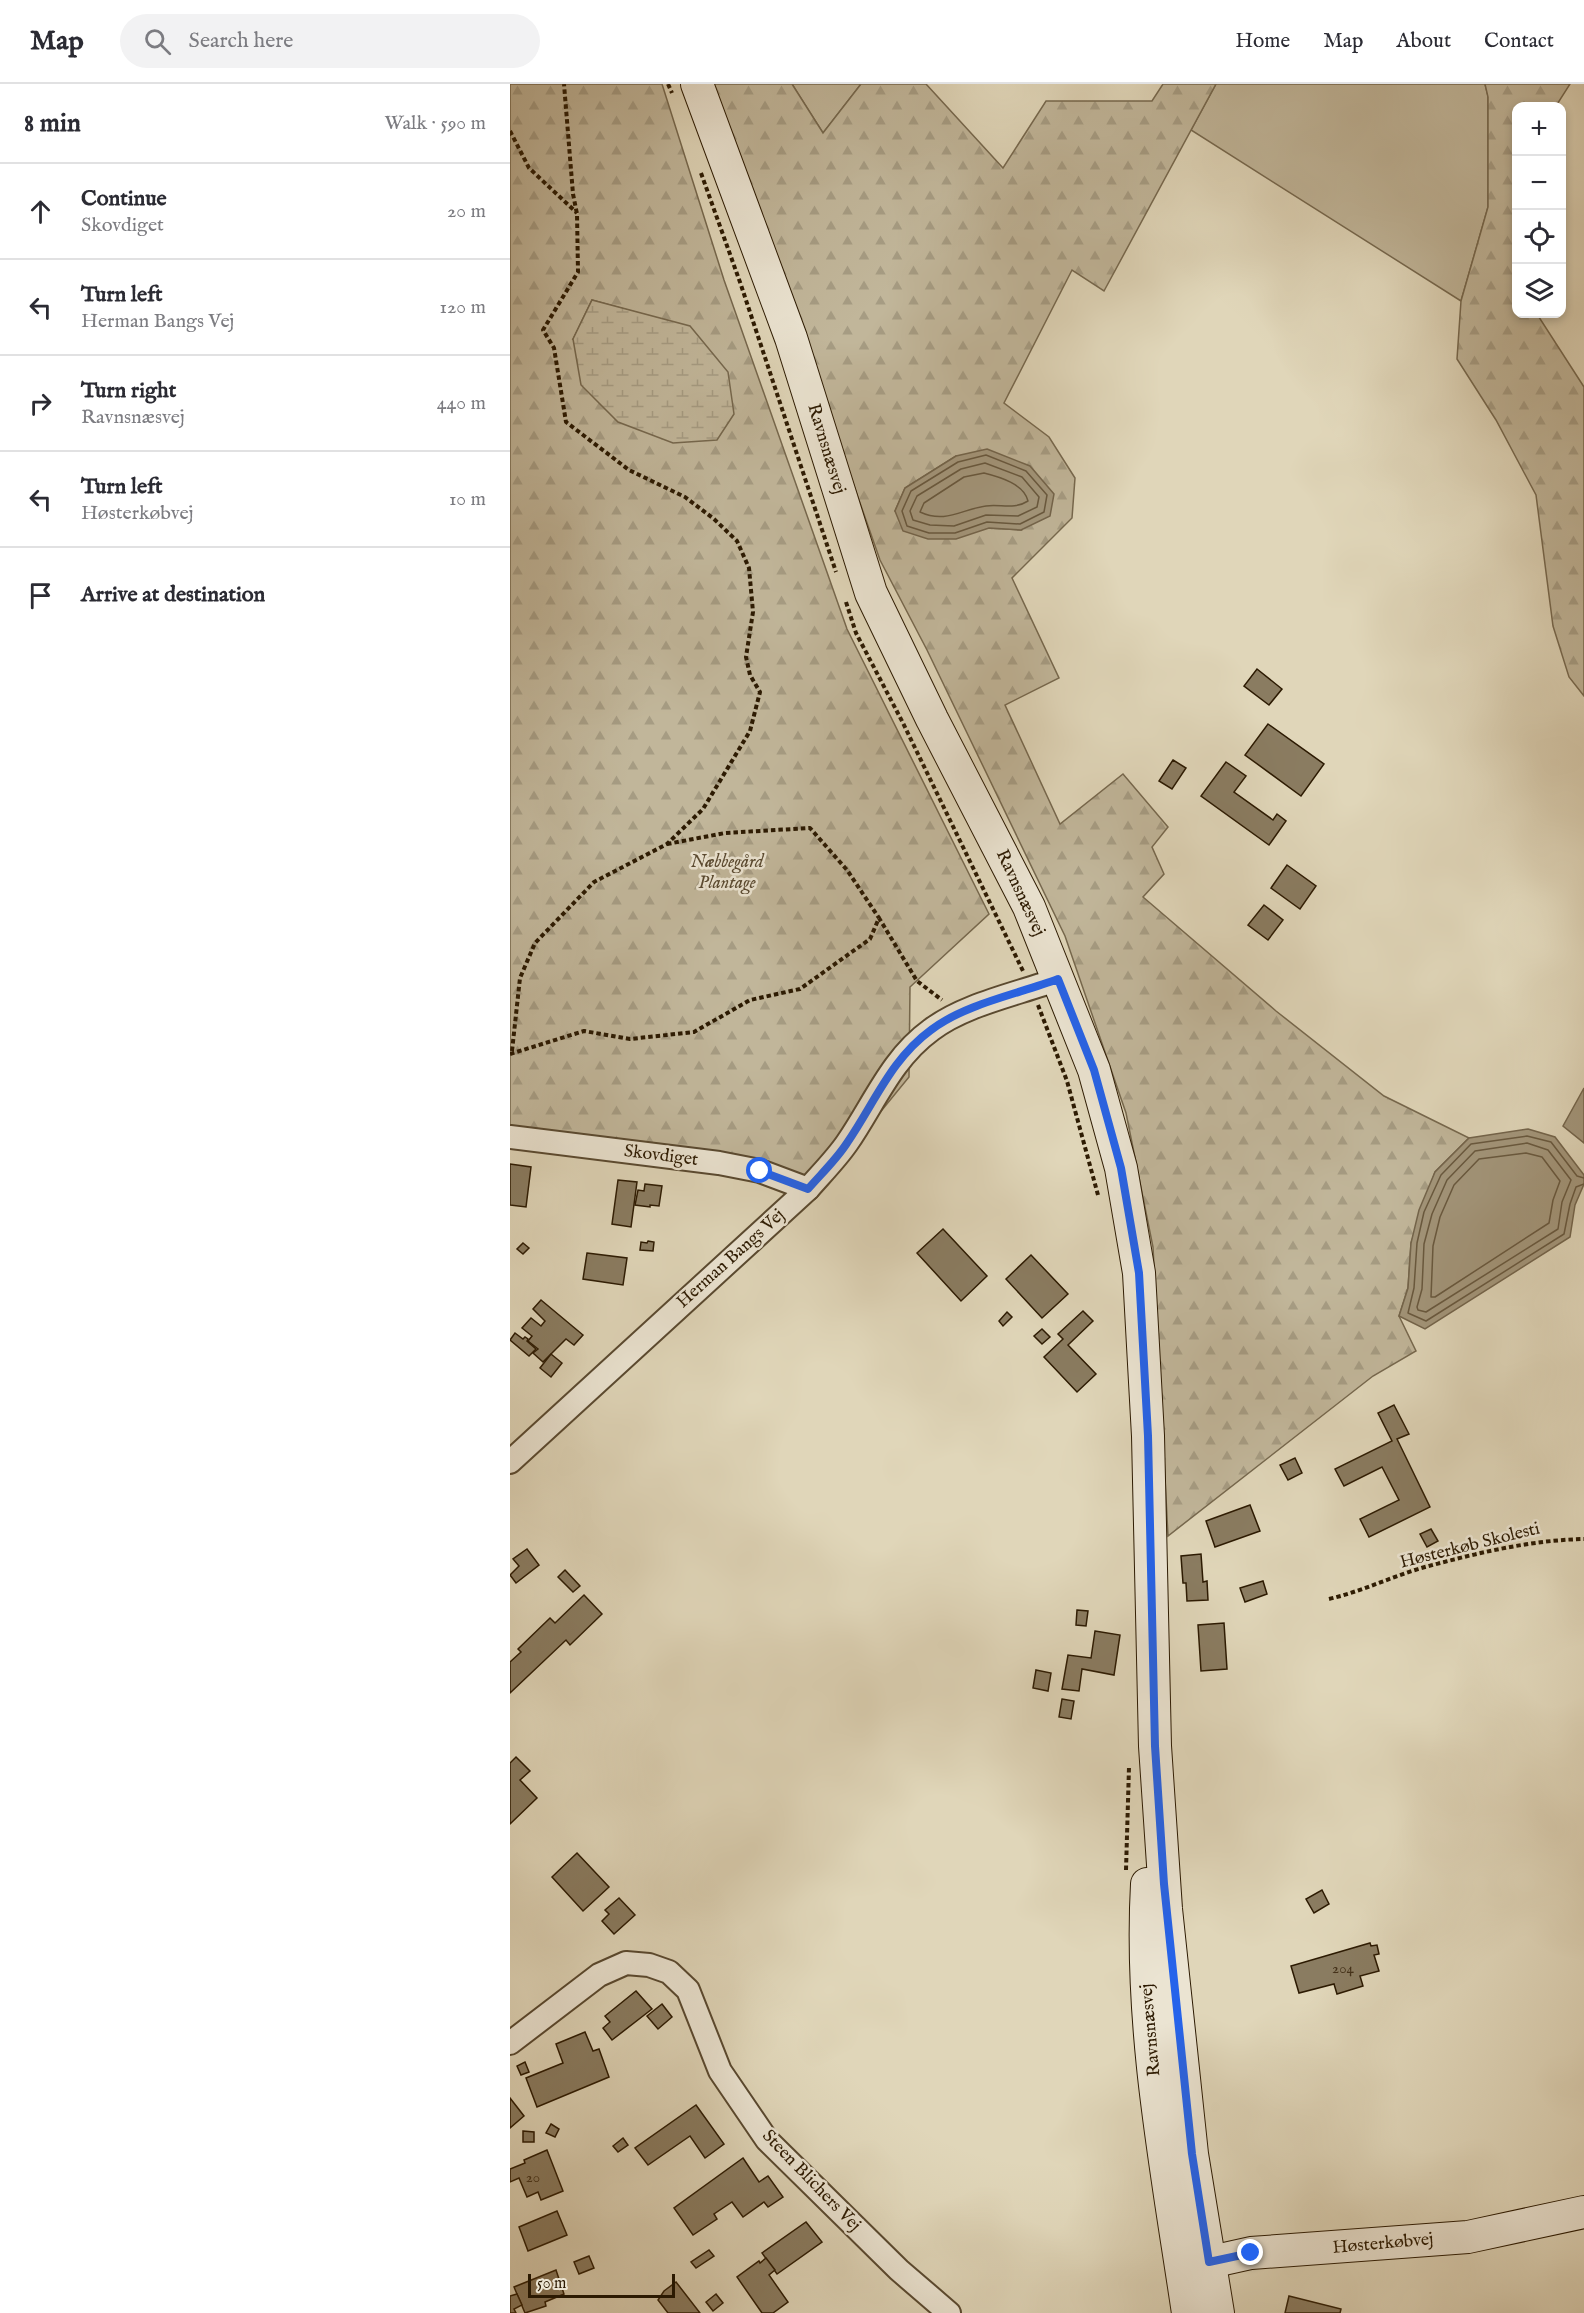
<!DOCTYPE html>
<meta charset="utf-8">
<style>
:root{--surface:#fff;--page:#f2f2f3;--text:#2b2b33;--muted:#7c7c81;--line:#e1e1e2}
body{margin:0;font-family:"IM FELL English",serif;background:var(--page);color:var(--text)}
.controls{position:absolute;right:18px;top:18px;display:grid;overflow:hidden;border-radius:12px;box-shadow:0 3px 9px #0003}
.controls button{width:54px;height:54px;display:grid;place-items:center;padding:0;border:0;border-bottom:2px solid var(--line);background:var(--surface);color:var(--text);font:30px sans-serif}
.scale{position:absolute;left:18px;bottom:15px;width:147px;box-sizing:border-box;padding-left:6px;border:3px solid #2c1a02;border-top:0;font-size:16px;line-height:21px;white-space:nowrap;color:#2c1a02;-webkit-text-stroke:4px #ebe4d2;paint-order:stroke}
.stop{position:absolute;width:18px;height:18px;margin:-14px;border:4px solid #2563eb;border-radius:50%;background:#fff}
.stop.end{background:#2563eb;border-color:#fff;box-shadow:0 2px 6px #0008}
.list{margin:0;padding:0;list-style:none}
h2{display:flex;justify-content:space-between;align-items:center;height:78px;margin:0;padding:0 24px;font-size:26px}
h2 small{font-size:20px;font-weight:400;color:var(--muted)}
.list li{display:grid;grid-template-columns:39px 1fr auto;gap:18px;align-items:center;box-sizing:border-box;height:96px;padding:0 24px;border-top:2px solid var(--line)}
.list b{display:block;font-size:22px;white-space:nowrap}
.list p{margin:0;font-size:20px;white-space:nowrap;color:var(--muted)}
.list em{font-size:20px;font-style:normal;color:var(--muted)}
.icon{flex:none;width:33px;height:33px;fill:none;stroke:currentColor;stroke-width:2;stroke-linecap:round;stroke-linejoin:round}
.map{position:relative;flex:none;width:1074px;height:2229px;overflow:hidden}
header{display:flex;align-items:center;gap:36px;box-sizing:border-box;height:84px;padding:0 30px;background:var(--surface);border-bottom:2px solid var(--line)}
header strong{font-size:28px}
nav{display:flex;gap:33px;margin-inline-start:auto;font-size:21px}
.search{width:420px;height:54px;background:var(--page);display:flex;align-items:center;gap:15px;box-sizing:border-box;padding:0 21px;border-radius:33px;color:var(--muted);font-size:22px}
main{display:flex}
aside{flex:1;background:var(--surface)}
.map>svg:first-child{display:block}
.grass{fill:#c1b69a;stroke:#76684e;stroke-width:1.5}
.forest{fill:url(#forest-firs);stroke:#76684e;stroke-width:1.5;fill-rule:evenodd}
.wetland{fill:url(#wetland-marsh);stroke:#76684e;stroke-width:1.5}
.water{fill:#a3967b;stroke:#73644b;stroke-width:1.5}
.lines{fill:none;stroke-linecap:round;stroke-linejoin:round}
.shore{stroke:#68583e;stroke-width:1.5}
.building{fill:#8a7c61;stroke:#2c1a02;stroke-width:1.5}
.street-casing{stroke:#594930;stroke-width:26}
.secondary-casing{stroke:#2c1a02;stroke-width:34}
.path{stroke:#2c1a02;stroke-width:4;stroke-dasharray:4.5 3;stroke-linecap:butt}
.street{stroke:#ebe4d2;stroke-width:22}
.secondary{stroke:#ebe4d2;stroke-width:32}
.route{stroke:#2563eb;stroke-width:8}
.labels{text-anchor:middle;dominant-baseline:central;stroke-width:5;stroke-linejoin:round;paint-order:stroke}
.number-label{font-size:15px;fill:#44321a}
.street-label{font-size:18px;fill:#2c1a02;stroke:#ebe4d2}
.park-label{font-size:18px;font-style:italic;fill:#594930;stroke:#ebe4d2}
</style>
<header>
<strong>Map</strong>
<div class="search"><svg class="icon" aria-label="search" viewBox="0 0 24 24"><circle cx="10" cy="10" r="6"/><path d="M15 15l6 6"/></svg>Search here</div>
<nav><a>Home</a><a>Map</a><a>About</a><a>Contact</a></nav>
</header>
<main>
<aside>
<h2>8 min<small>Walk · 590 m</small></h2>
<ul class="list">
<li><svg class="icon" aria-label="ahead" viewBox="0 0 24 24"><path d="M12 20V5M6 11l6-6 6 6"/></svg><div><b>Continue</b><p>Skovdiget</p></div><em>20 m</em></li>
<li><svg class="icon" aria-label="left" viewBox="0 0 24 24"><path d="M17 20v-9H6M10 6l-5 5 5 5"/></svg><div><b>Turn left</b><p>Herman Bangs Vej</p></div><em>120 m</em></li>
<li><svg class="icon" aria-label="right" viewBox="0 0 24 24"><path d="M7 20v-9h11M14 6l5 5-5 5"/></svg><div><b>Turn right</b><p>Ravnsnæsvej</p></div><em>440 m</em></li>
<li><svg class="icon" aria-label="left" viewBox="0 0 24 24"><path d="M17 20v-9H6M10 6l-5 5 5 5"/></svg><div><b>Turn left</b><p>Høsterkøbvej</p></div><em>10 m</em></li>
<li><svg class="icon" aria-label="arrive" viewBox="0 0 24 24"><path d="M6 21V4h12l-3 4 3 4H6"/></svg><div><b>Arrive at destination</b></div></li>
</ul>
</aside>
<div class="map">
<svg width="1074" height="2229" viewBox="0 0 1074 2229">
<defs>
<pattern id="forest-firs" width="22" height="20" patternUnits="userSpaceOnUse" patternTransform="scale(1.5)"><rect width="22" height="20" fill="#c1b69a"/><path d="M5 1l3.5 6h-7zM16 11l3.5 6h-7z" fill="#a69c83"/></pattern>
<pattern id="wetland-marsh" width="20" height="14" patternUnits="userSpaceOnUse" patternTransform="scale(1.5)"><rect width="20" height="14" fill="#c1b69a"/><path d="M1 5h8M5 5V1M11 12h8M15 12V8" fill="none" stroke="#a69c83"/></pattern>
</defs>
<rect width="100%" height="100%" fill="#e0d6b9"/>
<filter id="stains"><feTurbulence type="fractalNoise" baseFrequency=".00333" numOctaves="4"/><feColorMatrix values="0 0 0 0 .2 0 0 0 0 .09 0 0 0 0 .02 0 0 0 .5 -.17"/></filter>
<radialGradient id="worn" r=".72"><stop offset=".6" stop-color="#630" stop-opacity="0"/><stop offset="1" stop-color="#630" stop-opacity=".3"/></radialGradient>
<!-- grass -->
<g class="grass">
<path d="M 282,0 L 351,0 L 313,49 Z"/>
<path d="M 706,0 L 975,0 L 978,12 L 978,123 L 951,217 L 681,46 Z"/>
</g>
<!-- forest -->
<g class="forest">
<path d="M 0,0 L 152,0 L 214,196 L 337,545 L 479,830 L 400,903 L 399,993 L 305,1108 L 0,1044 ZM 82,216 L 164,239 L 63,255 Z"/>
<path d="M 203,0 L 282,0 L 313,49 L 351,0 L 416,0 L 493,84 L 536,17 L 642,17 L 653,0 L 706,0 L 594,207 L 562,186 L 494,319 L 539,353 L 565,394 L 562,434 L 502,494 L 549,594 L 495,621 L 550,740 L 613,690 L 658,743 L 642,763 L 654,790 L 633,813 L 766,927 L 874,1012 L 959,1054 L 925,1088 L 901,1159 L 898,1204 L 889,1232 L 906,1267 L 863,1292 L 658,1452 L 643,1163 L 616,1029 L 555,852 L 417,566 L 370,476 ZM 446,372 L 511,446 L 479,444 L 385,427 L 395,404 Z"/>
<path d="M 975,0 L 1060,0 L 1046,22 L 1006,22 L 1006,230 L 1027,230 L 1074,303 L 1074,612 L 1059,593 L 1043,542 L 1026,411 L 986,336 L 947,275 L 951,217 L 978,123 L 978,13 Z"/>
</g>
<!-- wetland -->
<path class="wetland" d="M 82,216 L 180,242 L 218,288 L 224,330 L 207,356 L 163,359 L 108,338 L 71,301 L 63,255 Z"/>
<!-- water -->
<g class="water">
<path d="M 477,365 L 520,382 L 544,410 L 540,432 L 511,446 L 479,444 L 446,455 L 418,455 L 393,447 L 385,427 L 395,404 L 446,372 Z"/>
<path d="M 1074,1004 L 1074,1059 L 1053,1042 Z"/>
<path d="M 1018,1045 L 1045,1053 L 1074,1091 L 1074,1100 L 1065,1121 L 1060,1153 L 915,1245 L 889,1232 L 898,1204 L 901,1159 L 909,1126 L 925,1088 L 959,1054 Z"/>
</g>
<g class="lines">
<!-- shore -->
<g class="shore">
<path d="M 476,371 L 516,387 L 537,411 L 534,428 L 510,440 L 477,438 L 445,449 L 419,449 L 397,442 L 392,427 L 401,407 L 448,378 Z"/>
<path d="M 475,379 L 512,393 L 529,413 L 527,423 L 508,432 L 476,431 L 444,442 L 420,441 L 403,436 L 400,427 L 407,412 L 451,385 Z"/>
<path d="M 474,389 C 490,393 514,400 518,417 C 504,426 491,420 476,422 C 452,425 436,440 410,428 L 414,419 L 454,393 Z"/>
<path d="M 1017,1059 L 1038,1066 L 1061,1096 L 1052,1118 L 1048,1145 L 916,1228 L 908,1226 L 907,1223 L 912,1205 L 914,1160 L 922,1130 L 937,1096 L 965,1067 Z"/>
<path d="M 1016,1069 L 1032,1073 L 1050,1097 L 1043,1116 L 1039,1139 L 925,1213 L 921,1213 L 923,1162 L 930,1133 L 944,1101 L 969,1075 Z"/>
<path d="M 1074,1094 L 1067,1092 L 1041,1058 L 1017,1052 L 961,1060 L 931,1091 L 914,1128 L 907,1159 L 904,1204 L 898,1229 L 916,1237 L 1054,1150 L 1060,1120 L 1066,1103 L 1074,1100"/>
</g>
</g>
<!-- building -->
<g class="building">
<path d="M 747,585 L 772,605 L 759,621 L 734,602 Z"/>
<path d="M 758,640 L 814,680 L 791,712 L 735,671 Z"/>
<path d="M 663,676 L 676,684 L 662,705 L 649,697 Z"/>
<path d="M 716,678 L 736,692 L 724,708 L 763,736 L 767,730 L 776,737 L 759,761 L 691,712 Z"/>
<path d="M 777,781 L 806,802 L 790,825 L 761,804 Z"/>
<path d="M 754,821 L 773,836 L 758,856 L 738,841 Z"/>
<path d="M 0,1080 L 21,1083 L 16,1123 L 0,1121 Z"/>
<path d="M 108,1096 L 127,1098 L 121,1143 L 102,1140 Z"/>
<path d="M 135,1100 L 152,1102 L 149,1122 L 140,1121 L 140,1123 L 125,1121 L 128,1106 L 134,1107 Z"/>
<path d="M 433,1145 L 477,1192 L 451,1217 L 407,1169 Z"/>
<path d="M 138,1157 L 144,1158 L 143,1167 L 130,1166 L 131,1158 L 137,1159 Z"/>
<path d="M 13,1159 L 19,1164 L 13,1170 L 7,1165 Z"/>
<path d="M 77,1169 L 117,1174 L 113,1201 L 73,1195 Z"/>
<path d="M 521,1171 L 558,1210 L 532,1234 L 496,1195 Z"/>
<path d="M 31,1216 L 73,1251 L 64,1261 L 56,1255 L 33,1278 L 23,1269 L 28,1265 L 18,1257 L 22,1252 L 12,1244 L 21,1234 L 31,1242 L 35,1237 L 23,1225 Z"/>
<path d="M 573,1227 L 583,1237 L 558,1261 L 586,1290 L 567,1308 L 534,1273 L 553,1255 L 548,1250 Z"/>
<path d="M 497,1228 L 502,1233 L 493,1242 L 489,1237 Z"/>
<path d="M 532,1245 L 540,1253 L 532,1260 L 524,1252 Z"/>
<path d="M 5,1249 L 13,1255 L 15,1253 L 18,1255 L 17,1257 L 26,1265 L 19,1272 L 0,1256 Z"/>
<path d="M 41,1270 L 52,1279 L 41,1293 L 30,1284 Z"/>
<path d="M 884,1321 L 899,1350 L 887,1355 L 920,1423 L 859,1453 L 850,1435 L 889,1416 L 872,1383 L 834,1402 L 825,1385 L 882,1357 L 868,1329 Z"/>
<path d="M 785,1374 L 792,1389 L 778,1396 L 770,1381 Z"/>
<path d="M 740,1421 L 750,1447 L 705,1463 L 696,1437 Z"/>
<path d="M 921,1445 L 928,1457 L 917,1463 L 910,1450 Z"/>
<path d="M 17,1465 L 29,1481 L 6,1499 L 0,1491 L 9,1482 L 3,1475 Z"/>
<path d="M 691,1470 L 693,1498 L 697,1497 L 698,1516 L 677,1517 L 676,1499 L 673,1499 L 671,1472 Z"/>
<path d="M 55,1486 L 70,1502 L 63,1508 L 48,1493 Z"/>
<path d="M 753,1497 L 757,1510 L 735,1518 L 730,1504 Z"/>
<path d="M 74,1511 L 92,1530 L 60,1561 L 56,1556 L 0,1609 L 0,1578 L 11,1568 L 8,1565 L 40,1534 L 45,1539 Z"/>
<path d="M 567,1526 L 578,1527 L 576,1542 L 566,1541 Z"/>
<path d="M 714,1539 L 717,1585 L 691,1587 L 688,1541 Z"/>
<path d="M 585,1547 L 610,1551 L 604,1591 L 572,1585 L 569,1607 L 552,1605 L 558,1571 L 581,1574 Z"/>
<path d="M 526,1586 L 541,1589 L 538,1607 L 523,1604 Z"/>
<path d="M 552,1615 L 564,1617 L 561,1635 L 549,1633 Z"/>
<path d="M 6,1673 L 20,1687 L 10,1696 L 27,1714 L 0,1740 L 0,1679 Z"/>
<path d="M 67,1769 L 99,1803 L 73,1827 L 42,1793 Z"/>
<path d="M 812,1806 L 819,1820 L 804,1829 L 796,1815 Z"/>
<path d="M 109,1814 L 125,1831 L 104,1850 L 92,1837 L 99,1830 L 95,1826 Z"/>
<path d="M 860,1859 L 861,1862 L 867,1861 L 869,1870 L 864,1871 L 869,1887 L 850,1892 L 853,1902 L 827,1910 L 824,1900 L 789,1909 L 781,1882 Z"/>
<path d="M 126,1907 L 142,1925 L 102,1956 L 93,1944 L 100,1938 L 95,1932 Z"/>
<path d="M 152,1920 L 162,1933 L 148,1945 L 137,1932 Z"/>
<path d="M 75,1948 L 83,1967 L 89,1965 L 99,1993 L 27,2023 L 16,1994 L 53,1979 L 46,1960 Z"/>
<path d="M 15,1978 L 19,1988 L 11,1991 L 7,1982 Z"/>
<path d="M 0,2014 L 14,2032 L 0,2044 Z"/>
<path d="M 186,2021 L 214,2060 L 195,2074 L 180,2052 L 138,2081 L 125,2064 Z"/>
<path d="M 41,2040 L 49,2045 L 45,2053 L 36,2049 Z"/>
<path d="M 13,2047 L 24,2048 L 24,2058 L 13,2058 Z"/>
<path d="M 113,2054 L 118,2061 L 108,2068 L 103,2062 Z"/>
<path d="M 37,2066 L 53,2107 L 31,2116 L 28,2108 L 17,2113 L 9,2094 L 0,2098 L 0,2085 L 15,2079 L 14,2076 Z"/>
<path d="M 233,2074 L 249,2098 L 258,2092 L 273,2113 L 258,2123 L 254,2118 L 233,2133 L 222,2118 L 204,2130 L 207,2135 L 183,2151 L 164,2124 Z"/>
<path d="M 47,2127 L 57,2151 L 18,2167 L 9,2143 Z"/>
<path d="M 296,2138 L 312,2158 L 267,2190 L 252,2169 Z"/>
<path d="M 199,2166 L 204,2172 L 186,2184 L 181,2178 Z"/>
<path d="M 79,2172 L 84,2184 L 69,2190 L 64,2178 Z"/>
<path d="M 256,2174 L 265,2186 L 259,2191 L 278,2218 L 263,2229 L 252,2229 L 227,2193 L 249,2177 L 250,2179 Z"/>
<path d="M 46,2186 L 54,2210 L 35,2218 L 36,2222 L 15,2229 L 4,2203 Z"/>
<path d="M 166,2198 L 190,2229 L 158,2229 L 148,2216 L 154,2207 Z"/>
<path d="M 7,2210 L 12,2221 L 4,2225 L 6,2229 L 0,2229 L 0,2212 Z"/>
<path d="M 206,2210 L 213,2219 L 203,2227 L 196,2218 Z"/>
<path d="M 779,2212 L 831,2225 L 830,2229 L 775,2229 Z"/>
</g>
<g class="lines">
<!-- street casing -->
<g class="street-casing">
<g id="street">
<path d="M 0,1053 L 209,1079 L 250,1087 L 298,1105"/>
<path d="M 0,1378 L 298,1105 C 311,1090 326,1075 337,1059 C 364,1020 381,975 421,946 C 455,920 508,910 548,895"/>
<path d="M 0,1959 L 89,1891 L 116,1879 L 139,1881 L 159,1888 L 178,1906 L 210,1987 L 257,2056 L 389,2186 L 439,2229"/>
</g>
</g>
<!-- secondary casing -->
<g class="secondary-casing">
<g id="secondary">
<path d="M 187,0 L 281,254 L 361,509 L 422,635 L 519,823 L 584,986 L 611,1084 L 629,1189 L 638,1352 L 645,1662 L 656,1825 L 682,2070 L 708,2229"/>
<path d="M 637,1800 C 629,1944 657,2087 678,2229"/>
<path d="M 678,2183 L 741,2169 L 958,2153 L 1074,2128"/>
</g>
</g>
<!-- path -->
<g class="path">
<path d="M 158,0 L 162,9"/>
<path d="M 0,47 L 19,84 L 67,129"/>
<path d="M 191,89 L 231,201 L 326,488"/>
<path d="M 336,518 L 346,549 L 393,639 L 513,887"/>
<path d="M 157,760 L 215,749 L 300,744 L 337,786 L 369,834"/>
<path d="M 528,921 L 557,997 L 588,1111"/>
<path d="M 2,967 L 10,894 L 25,859 L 84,798 L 157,760 L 193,725 L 240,647 L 250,608 L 240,591 L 236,573 L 243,528 L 239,484 L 227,457 L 204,435 L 175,413 L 119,386 L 56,338 L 44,264 L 33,246 L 68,188 L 67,130 L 63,110 L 54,0"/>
<path d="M 0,970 L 74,947 L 120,955 L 184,948 L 240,916 L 290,905 L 360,855 L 369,834 L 407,897 L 432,916"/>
<path d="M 819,1515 C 853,1507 883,1492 915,1483 C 967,1469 1021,1456 1074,1455"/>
<path d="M 616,1786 L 619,1683"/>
</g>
<!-- street -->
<use href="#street" class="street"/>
<!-- secondary -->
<use href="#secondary" class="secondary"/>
</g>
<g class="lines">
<!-- route -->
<path class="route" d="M 250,1087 L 298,1105 C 311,1090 326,1076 337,1059 C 364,1020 381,975 421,946 C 455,920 508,910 548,895 L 584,986 L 611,1084 L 629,1189 L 638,1352 L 645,1662 L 654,1800 L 682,2070 L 699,2178 L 741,2169"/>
</g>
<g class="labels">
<!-- number labels -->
<g class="number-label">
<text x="833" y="1884">204</text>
<text x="23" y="2093">20</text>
</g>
<!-- street labels -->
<g class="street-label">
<text transform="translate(316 365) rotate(73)">Ravnsnæsvej</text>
<text transform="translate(510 809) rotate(65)">Ravnsnæsvej</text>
<text transform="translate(151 1072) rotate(7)">Skovdiget</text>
<text transform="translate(221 1175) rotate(-42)">Herman Bangs Vej</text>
<text transform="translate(960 1462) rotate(-14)">Høsterkøb Skolesti</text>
<text transform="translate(641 1946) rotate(-95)">Ravnsnæsvej</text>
<text transform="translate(301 2097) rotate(46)">Steen Blichers Vej</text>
<text transform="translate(873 2160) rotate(-5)">Høsterkøbvej</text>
</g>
<!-- park labels -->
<g class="park-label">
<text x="217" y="778">Næbbegård<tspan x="217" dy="21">Plantage</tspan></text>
</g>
</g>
<rect width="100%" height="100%" filter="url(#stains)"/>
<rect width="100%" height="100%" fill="url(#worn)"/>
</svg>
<div class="controls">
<button>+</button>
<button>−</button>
<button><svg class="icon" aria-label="locate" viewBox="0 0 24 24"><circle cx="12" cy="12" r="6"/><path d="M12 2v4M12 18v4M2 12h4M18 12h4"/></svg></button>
<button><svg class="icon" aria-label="layers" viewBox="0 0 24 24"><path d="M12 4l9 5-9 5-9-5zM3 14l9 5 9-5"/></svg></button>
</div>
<div class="scale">50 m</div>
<div class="stop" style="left:250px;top:1087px"></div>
<div class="stop end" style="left:741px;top:2169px"></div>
</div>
</main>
